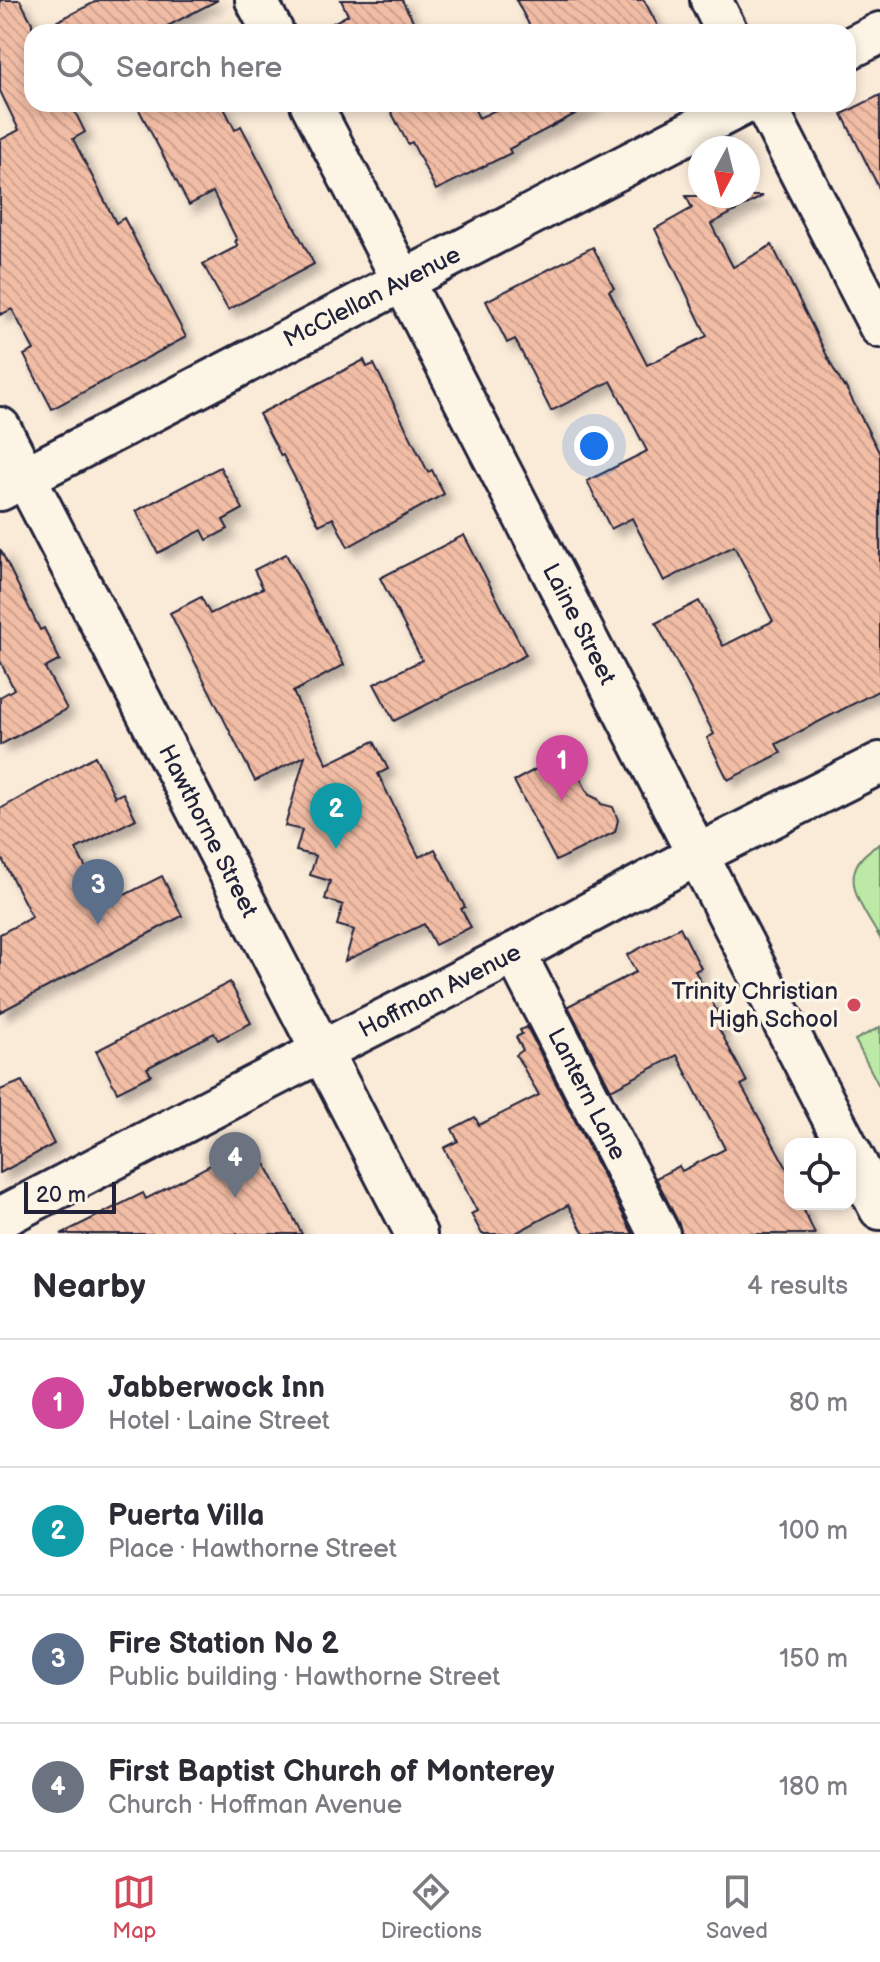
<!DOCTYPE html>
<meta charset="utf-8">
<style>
:root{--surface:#fff;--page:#f2f2f3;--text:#2b2b33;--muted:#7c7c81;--line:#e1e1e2;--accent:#d1495b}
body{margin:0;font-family:"Balsamiq Sans",sans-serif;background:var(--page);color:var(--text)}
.controls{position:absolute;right:24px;bottom:24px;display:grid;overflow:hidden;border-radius:16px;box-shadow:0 4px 12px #0003}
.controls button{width:72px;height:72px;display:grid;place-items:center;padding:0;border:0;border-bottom:2px solid var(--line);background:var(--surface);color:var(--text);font:40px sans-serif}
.compass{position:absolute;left:688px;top:136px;width:72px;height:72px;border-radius:50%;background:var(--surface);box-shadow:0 4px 12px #0003;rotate:187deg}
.scale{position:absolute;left:24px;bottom:20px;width:92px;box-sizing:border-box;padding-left:8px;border:4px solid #22223b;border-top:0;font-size:22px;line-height:28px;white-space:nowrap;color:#22223b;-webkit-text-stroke:6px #fcf5e5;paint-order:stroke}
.you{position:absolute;left:594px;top:446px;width:28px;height:28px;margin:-20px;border:6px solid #fff;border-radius:50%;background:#1a73e8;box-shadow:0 0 0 12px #1a73e833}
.badge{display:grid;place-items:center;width:52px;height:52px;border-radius:50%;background:var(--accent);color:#fff;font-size:26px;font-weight:700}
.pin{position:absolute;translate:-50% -66px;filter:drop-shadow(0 2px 4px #0008)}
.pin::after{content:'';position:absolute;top:42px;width:28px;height:24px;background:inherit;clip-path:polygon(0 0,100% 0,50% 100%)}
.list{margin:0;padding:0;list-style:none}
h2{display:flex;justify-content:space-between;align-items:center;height:104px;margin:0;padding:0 32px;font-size:34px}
h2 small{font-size:26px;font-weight:400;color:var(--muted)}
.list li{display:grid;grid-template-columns:52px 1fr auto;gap:24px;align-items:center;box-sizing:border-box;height:128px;padding:0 32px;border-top:2px solid var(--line)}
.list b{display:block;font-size:30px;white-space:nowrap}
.list p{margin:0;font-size:26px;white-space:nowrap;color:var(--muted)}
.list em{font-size:26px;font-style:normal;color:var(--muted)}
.icon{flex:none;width:44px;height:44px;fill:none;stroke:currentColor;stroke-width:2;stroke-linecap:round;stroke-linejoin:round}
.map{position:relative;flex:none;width:880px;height:1234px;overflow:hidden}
.search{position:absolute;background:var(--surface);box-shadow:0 4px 12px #0003;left:24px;right:24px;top:24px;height:88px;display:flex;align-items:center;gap:20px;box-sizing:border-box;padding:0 28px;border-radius:24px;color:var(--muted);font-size:30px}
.sheet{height:616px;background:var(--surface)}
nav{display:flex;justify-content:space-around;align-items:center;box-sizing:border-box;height:112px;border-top:2px solid var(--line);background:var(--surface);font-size:22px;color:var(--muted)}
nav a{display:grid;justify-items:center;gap:4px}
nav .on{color:var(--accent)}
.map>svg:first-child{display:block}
.grass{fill:#bde9a6;stroke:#708670;stroke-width:2}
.building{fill:url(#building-back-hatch);stroke:#22223b;stroke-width:2;filter:url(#shadow)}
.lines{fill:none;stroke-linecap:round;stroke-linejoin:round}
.minor-casing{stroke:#22223b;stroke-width:46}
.minor{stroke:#fcf5e5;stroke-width:40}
.poi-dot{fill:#d1495b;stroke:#fcf5e5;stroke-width:3}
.labels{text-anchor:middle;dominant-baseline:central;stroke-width:7;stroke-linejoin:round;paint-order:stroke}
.street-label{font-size:24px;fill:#22223b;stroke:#fcf5e5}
.poi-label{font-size:24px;fill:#22223b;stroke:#fcf5e5;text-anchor:end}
</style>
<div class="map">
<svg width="880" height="1234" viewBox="0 0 880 1234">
<defs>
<pattern id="building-back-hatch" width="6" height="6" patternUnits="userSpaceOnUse" patternTransform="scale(2)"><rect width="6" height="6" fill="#f2bda5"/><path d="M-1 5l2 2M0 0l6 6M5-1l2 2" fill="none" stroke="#cfa28f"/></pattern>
<filter id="shadow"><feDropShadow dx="7" dy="7" stdDeviation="4" flood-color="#0004"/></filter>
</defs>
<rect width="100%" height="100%" fill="#faead8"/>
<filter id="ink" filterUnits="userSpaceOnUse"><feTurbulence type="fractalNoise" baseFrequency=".0125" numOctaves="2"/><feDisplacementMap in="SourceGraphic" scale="16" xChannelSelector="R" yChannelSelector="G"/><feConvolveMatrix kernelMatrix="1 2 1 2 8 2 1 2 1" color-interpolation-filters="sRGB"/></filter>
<g filter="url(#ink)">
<!-- grass -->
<g class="grass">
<path d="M 880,844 L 880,938 C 860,904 832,869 880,844 Z"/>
<path d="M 880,1027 L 880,1088 L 855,1040 Z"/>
</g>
<!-- building -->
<g class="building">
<path d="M 0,0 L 20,0 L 32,23 L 32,104 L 71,104 L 85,132 L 73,139 L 116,223 L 124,218 L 186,337 L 52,409 L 24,355 L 34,350 L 12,309 L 0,315 L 0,140 L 19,130 L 0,91 Z"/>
<path d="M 99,0 L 218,0 L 156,32 L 36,32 Z"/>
<path d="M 341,0 L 402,0 L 419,32 L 316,32 L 348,15 Z"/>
<path d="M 516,0 L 644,0 L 661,32 L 533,32 Z"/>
<path d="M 880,95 L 880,190 L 842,114 Z"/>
<path d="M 136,104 L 222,104 L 235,130 L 241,126 L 314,264 L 228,310 L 203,264 L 238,246 L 235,241 L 237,240 L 213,192 L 189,205 Z"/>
<path d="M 387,104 L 472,104 L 479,118 L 508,104 L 594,104 L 509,149 L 511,153 L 436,190 L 412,142 L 408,144 Z"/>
<path d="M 686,196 L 763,196 L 711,224 L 733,267 L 772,245 L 833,368 L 844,387 L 845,386 L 880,454 L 880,690 L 776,744 L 781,753 L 728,780 L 707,738 L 714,734 L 656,623 L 699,601 L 723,646 L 773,621 L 734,546 L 664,581 L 632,518 L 611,529 L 587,481 L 647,451 L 611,381 L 551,411 L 515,339 L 507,343 L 486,301 L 593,247 L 614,288 L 609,291 L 647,365 L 707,336 L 655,229 L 692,208 Z"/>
<path d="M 364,360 L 367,367 L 374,364 L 428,472 L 432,470 L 444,494 L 348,547 L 333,518 L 319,525 L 283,455 L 281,456 L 259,414 Z"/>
<path d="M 220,467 L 243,509 L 223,520 L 228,529 L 207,540 L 202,530 L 158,553 L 136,511 Z"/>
<path d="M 464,535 L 526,655 L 394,721 L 374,684 L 422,660 L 380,578 Z"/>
<path d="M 0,549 L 40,630 L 44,628 L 60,660 L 45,668 L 67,709 L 0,745 L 0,697 L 14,689 L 0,661 Z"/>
<path d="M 286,554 L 344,665 L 293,692 L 327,764 L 374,741 L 388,769 L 378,774 L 419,857 L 435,849 L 465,907 L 461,909 L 471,927 L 435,945 L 424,924 L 345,961 L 354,930 L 337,925 L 343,905 L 325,899 L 330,881 L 310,875 L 316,856 L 296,851 L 302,830 L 285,826 L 305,756 L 255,781 L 170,613 L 201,597 L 210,614 L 263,588 L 254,570 Z"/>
<path d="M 95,756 L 115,797 L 123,793 L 136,819 L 76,849 L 105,905 L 162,876 L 182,916 L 0,1012 L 0,934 L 32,917 L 0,855 L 0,809 Z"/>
<path d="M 558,757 L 563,768 L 572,763 L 589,795 L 598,799 L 601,804 L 613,807 L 618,820 L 615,832 L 556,861 L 514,781 Z"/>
<path d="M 680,927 L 701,968 L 695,971 L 724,1024 L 718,1027 L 747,1082 L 741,1085 L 790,1174 L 790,1204 L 801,1204 L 815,1234 L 682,1234 L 679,1224 L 656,1178 L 679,1166 L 682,1171 L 725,1149 L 720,1139 L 677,1055 L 611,1090 L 568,1006 L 636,972 L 627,955 Z"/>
<path d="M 230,982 L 251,1023 L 218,1040 L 214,1033 L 147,1068 L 151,1075 L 117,1092 L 96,1051 Z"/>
<path d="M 527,1027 L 633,1234 L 584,1234 L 568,1205 L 514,1234 L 482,1234 L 471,1214 L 477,1211 L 444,1148 L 458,1141 L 452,1129 L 475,1117 L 479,1125 L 539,1095 L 516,1055 L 523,1050 L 516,1037 L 522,1034 L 520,1030 Z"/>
<path d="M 22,1081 L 54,1144 L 0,1173 L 0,1090 Z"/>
<path d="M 259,1152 L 302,1234 L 61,1234 L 143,1193 L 146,1199 L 229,1155 L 234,1165 Z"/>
</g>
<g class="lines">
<!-- minor casing -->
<g class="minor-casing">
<g id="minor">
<path d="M 256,0 L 273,32"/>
<path d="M 711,0 L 727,32"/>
<path d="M 848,49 L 880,33"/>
<path d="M 311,104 L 403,281 L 846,1144"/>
<path d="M 765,104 L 880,327"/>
<path d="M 0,428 L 416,1234"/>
<path d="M 0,490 L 744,104"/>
<path d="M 515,953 L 659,1234"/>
<path d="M 850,1151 L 880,1209"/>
<path d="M 0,1218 L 322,1051 L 515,953 L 697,855 L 880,763"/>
</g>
</g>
<!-- minor -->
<use href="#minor" class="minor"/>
</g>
</g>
<!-- markers -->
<circle class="poi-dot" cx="854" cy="1005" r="8"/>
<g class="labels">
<!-- street labels -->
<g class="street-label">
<text transform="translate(372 297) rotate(-27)">McClellan Avenue</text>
<text transform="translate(579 624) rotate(63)">Laine Street</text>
<text transform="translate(208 831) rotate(63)">Hawthorne Street</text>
<text transform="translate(440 991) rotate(-27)">Hoffman Avenue</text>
<text transform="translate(587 1094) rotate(63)">Lantern Lane</text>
</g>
<!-- poi labels -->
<g class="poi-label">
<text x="838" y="991">Trinity Christian<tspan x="838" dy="28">High School</tspan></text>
</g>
</g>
</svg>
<div class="controls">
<button><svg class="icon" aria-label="locate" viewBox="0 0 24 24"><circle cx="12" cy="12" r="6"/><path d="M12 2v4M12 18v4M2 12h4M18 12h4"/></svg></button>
</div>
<svg class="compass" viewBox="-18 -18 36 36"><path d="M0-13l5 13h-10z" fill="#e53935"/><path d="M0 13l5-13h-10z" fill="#7c7c81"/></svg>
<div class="scale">20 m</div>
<div class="you"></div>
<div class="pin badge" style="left:562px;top:801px;background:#d1479c">1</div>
<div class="pin badge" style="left:336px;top:849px;background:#0f9aa8">2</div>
<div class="pin badge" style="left:98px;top:925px;background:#5c6f8a">3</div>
<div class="pin badge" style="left:235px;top:1198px;background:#6b7280">4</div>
<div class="search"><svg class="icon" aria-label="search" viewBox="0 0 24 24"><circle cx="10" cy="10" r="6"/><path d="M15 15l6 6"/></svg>Search here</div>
</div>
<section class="sheet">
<h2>Nearby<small>4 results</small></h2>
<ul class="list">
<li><span class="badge" style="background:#d1479c">1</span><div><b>Jabberwock Inn</b><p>Hotel · Laine Street</p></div><em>80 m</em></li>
<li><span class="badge" style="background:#0f9aa8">2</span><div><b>Puerta Villa</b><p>Place · Hawthorne Street</p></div><em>100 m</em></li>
<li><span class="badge" style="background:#5c6f8a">3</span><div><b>Fire Station No 2</b><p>Public building · Hawthorne Street</p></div><em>150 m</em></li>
<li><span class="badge" style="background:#6b7280">4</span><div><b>First Baptist Church of Monterey</b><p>Church · Hoffman Avenue</p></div><em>180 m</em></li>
</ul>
</section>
<nav>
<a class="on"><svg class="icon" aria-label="map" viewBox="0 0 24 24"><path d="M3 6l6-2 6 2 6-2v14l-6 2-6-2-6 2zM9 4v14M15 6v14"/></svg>Map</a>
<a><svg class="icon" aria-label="directions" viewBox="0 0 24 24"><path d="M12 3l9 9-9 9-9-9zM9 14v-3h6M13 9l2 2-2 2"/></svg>Directions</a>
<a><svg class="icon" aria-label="saved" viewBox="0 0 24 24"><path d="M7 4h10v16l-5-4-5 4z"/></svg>Saved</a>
</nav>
